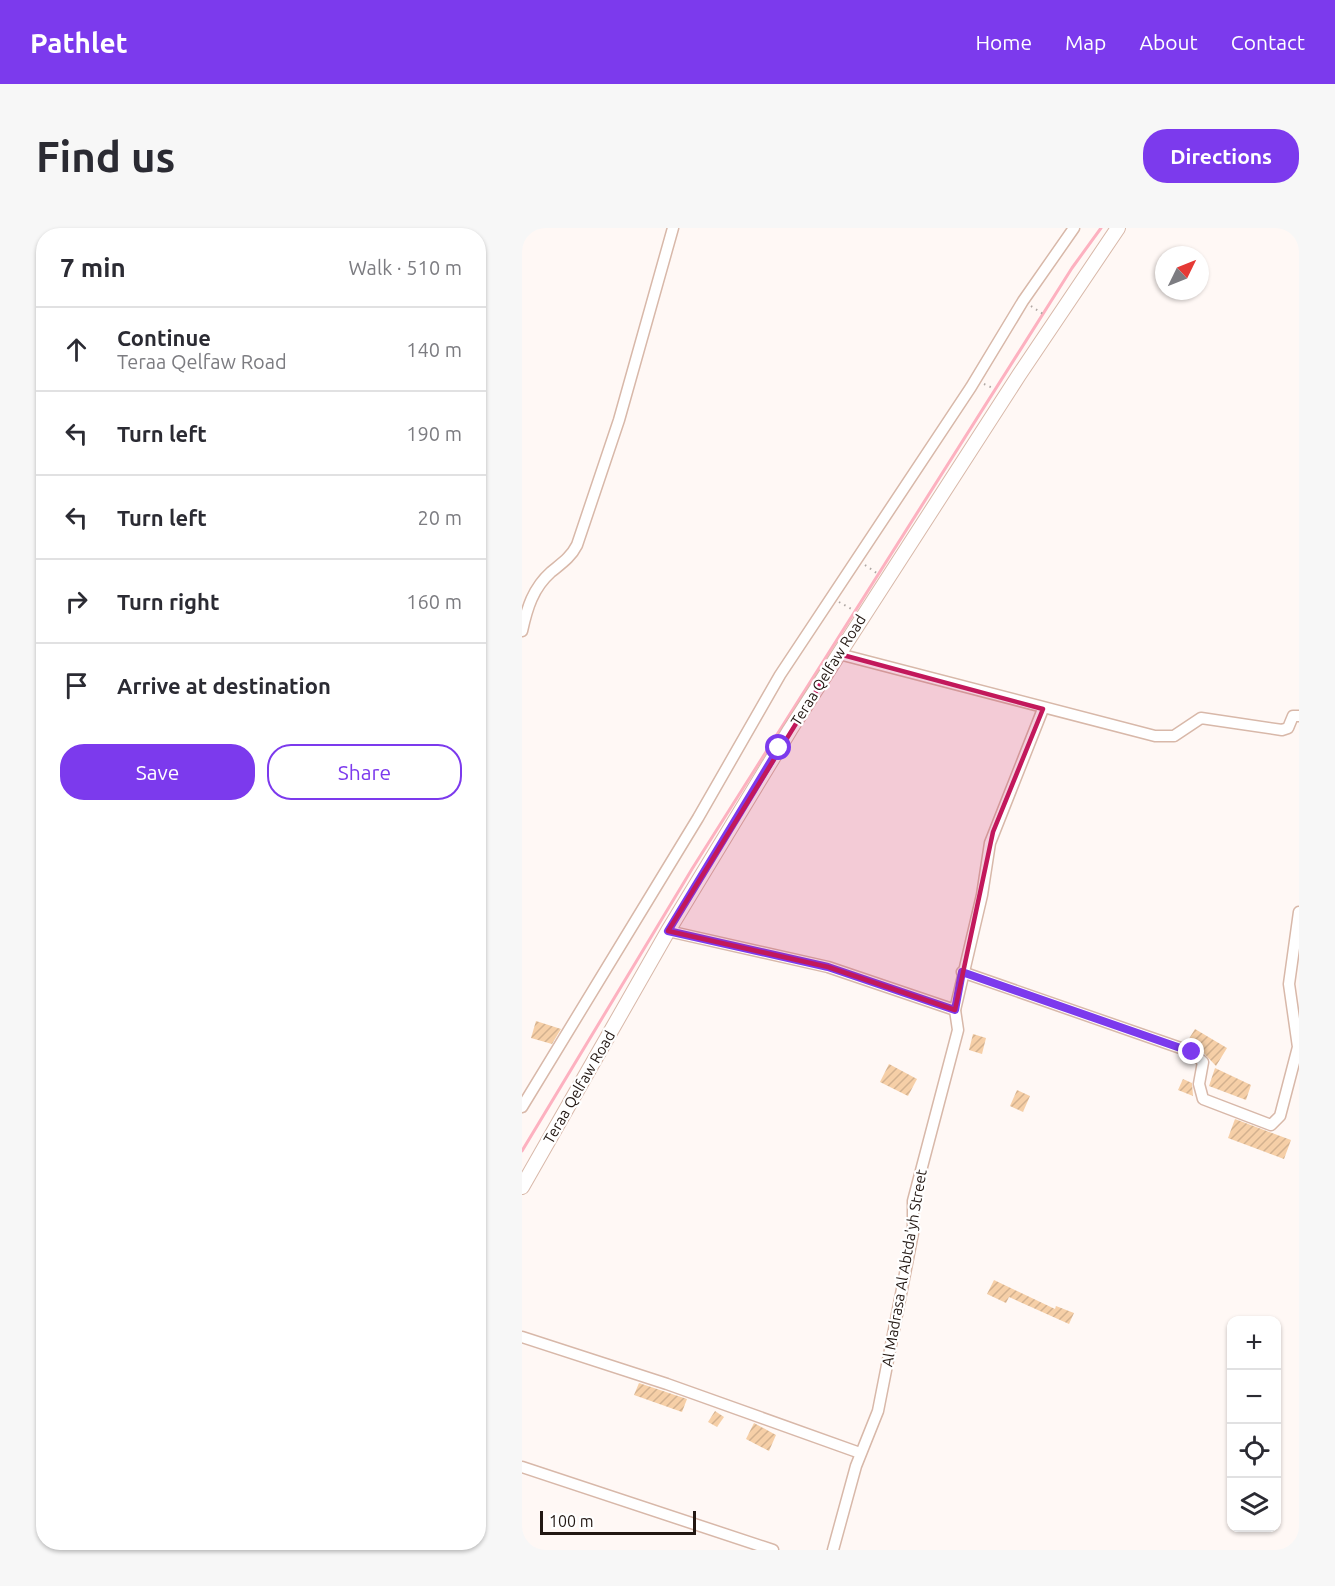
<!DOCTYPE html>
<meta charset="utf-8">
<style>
:root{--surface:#fff;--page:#f7f7f7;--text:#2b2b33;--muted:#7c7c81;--line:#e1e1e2;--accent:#7c3aed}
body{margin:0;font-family:Ubuntu,sans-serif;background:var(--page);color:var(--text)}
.controls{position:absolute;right:18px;bottom:18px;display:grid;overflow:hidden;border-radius:12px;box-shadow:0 2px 4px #0004}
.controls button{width:54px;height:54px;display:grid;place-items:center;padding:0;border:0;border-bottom:2px solid var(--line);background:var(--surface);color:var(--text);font:30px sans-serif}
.compass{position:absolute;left:633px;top:18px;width:54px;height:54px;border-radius:50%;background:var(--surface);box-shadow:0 2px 4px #0004;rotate:47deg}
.scale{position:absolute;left:18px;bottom:15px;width:156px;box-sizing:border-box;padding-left:6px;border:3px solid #221712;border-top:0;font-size:16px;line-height:21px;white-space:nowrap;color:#221712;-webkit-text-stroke:4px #fff;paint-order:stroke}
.stop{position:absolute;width:18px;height:18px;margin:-14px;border:4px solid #7c3aed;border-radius:50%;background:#fff}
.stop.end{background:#7c3aed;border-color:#fff;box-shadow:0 2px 6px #0008}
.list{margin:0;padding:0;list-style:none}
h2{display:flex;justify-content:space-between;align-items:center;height:78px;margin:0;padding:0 24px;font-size:26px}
h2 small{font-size:20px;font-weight:400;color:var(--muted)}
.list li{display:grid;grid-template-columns:39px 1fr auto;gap:18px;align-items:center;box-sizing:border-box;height:84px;padding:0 24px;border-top:2px solid var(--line)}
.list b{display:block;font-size:22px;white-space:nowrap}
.list p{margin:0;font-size:20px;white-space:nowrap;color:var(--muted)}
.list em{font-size:20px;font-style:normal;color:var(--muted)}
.actions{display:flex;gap:12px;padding:18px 24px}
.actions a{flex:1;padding:14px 0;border:2px solid var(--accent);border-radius:24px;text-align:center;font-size:21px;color:var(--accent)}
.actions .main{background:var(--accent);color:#fff}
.icon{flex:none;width:33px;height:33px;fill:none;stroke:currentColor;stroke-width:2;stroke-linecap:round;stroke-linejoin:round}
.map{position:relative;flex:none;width:777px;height:1322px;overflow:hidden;border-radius:24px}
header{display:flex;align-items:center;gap:36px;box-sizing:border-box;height:84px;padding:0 30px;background:var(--accent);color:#fff}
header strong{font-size:28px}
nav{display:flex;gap:33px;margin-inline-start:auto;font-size:21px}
.intro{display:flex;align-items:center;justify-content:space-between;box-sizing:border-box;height:144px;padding:0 36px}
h1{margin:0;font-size:42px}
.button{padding:15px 27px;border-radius:24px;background:var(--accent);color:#fff;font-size:21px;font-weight:700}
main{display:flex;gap:36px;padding:0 36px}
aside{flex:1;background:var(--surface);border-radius:24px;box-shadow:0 2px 4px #0004}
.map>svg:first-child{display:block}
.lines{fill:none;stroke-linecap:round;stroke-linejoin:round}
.stream{stroke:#fdb1c0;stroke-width:3}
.building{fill:url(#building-hatch)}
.minor-casing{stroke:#d8b8a9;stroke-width:13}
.tertiary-casing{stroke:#d8b8a9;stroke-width:16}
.path{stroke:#afa7a3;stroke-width:2;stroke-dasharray:1.5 4.5;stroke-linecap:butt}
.minor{stroke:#fff;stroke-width:10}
.tertiary{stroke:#fff;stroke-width:14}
.route{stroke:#7c3aed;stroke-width:8}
.marked{fill:#c2185b;fill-opacity:0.2;stroke:#c2185b;stroke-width:4.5;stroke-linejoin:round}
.labels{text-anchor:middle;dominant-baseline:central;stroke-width:4.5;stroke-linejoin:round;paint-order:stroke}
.street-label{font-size:15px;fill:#221712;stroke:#fff}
</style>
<header>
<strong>Pathlet</strong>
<nav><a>Home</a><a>Map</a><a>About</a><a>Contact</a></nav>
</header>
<div class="intro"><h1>Find us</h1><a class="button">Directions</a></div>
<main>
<aside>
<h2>7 min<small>Walk · 510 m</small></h2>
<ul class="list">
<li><svg class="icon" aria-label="ahead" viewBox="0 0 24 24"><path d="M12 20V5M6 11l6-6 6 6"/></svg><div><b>Continue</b><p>Teraa Qelfaw Road</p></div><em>140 m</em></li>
<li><svg class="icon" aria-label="left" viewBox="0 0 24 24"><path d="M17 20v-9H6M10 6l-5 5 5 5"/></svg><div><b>Turn left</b></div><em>190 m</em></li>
<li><svg class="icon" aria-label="left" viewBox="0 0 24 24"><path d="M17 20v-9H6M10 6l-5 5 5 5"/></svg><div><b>Turn left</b></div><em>20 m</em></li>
<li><svg class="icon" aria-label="right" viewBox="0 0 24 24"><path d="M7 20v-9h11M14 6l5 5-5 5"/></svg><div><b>Turn right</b></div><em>160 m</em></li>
<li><svg class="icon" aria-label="arrive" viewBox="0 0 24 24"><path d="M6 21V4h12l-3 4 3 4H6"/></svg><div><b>Arrive at destination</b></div></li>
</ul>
<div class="actions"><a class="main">Save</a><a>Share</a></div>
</aside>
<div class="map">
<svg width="777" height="1322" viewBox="0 0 777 1322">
<defs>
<pattern id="building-hatch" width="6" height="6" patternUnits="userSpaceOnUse" patternTransform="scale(1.5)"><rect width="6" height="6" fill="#f6cfa7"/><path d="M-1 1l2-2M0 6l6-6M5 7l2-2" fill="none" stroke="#d3b18f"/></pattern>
</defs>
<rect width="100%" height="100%" fill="#fff8f5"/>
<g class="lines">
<!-- stream -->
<path class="stream" d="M 0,923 L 170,641 L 550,40 L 579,0"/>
</g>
<!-- building -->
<g class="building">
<path d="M 14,793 L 39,801 L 30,816 L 9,810 Z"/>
<path d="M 673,801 L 705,820 L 694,838 L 675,818 L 665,814 Z"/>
<path d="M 451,806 L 464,810 L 460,826 L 447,822 Z"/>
<path d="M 367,836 L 395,851 L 386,868 L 358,854 Z"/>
<path d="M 693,840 L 729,857 L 724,872 L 687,858 Z"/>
<path d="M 661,851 L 670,855 L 671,868 L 656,862 Z"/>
<path d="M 495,862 L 508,868 L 501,884 L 488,878 Z"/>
<path d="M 713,891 L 769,912 L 762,931 L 706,910 Z"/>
<path d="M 472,1052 L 533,1081 L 534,1078 L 552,1085 L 547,1096 L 487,1069 L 484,1075 L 465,1066 Z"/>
<path d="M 117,1155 L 165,1171 L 160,1184 L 112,1167 Z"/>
<path d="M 193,1183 L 202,1189 L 195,1199 L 186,1194 Z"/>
<path d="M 232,1195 L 254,1207 L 247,1223 L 224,1211 Z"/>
</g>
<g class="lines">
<!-- minor casing -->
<g class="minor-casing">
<g id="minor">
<path d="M 0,403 C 5,380 11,360 29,344 C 40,335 49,329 55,317 L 97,192 L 151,0"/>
<path d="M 317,426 L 633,508 L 652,508 L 679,490 L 760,502 L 766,500 L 771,488 L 777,488"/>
<path d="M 146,703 L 306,739 L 433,782"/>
<path d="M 440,744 L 670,824 L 681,834 L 677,856 L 681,871 L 749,897 L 758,888 L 776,819 L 767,756 L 777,684"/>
<path d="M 0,879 L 176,590 L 258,447 L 449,159 L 501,73 L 552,0"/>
<path d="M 0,1109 L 145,1156 L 338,1225"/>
<path d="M 0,1239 L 251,1322"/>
<path d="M 311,1322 L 334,1238 L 356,1183 L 391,1005 L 391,973 L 436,802 L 433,782 L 460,667 L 468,615 L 521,481"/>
</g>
</g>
<!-- tertiary casing -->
<g class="tertiary-casing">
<path id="tertiary" d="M 0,959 L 146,703 L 268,502 L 497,147 L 596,0"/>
</g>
<!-- path -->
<g class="path">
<path d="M 509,78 L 524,88"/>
<path d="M 462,156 L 473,161"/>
<path d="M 343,337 L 356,346"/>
<path d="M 317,374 L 331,382"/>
</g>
<!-- minor -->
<use href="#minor" class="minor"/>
<!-- tertiary -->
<use href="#tertiary" class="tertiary"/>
</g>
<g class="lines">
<!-- route -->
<path class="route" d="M 257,520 L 146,703 L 306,739 L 433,782 L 440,744 L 670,824"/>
</g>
<!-- marked area -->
<path class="marked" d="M 317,426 L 521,481 L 471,604 L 433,782 L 306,739 L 146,703 Z"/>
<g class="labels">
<!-- street labels -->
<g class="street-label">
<text transform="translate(306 442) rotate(-58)">Teraa Qelfaw Road</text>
<text transform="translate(57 859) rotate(-60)">Teraa Qelfaw Road</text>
<text transform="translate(382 1040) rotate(-80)">Al Madrasa Al Abtda'yh Street</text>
</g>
</g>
</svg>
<div class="controls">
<button>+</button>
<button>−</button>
<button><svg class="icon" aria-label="locate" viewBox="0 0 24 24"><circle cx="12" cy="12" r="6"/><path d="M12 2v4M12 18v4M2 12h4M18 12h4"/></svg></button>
<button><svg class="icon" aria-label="layers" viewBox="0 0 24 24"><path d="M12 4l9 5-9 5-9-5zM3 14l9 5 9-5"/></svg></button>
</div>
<svg class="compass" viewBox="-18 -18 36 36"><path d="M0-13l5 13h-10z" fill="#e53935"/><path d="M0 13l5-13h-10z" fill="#7c7c81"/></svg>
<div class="scale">100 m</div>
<div class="stop" style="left:257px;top:520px"></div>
<div class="stop end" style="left:670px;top:824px"></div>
</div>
</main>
